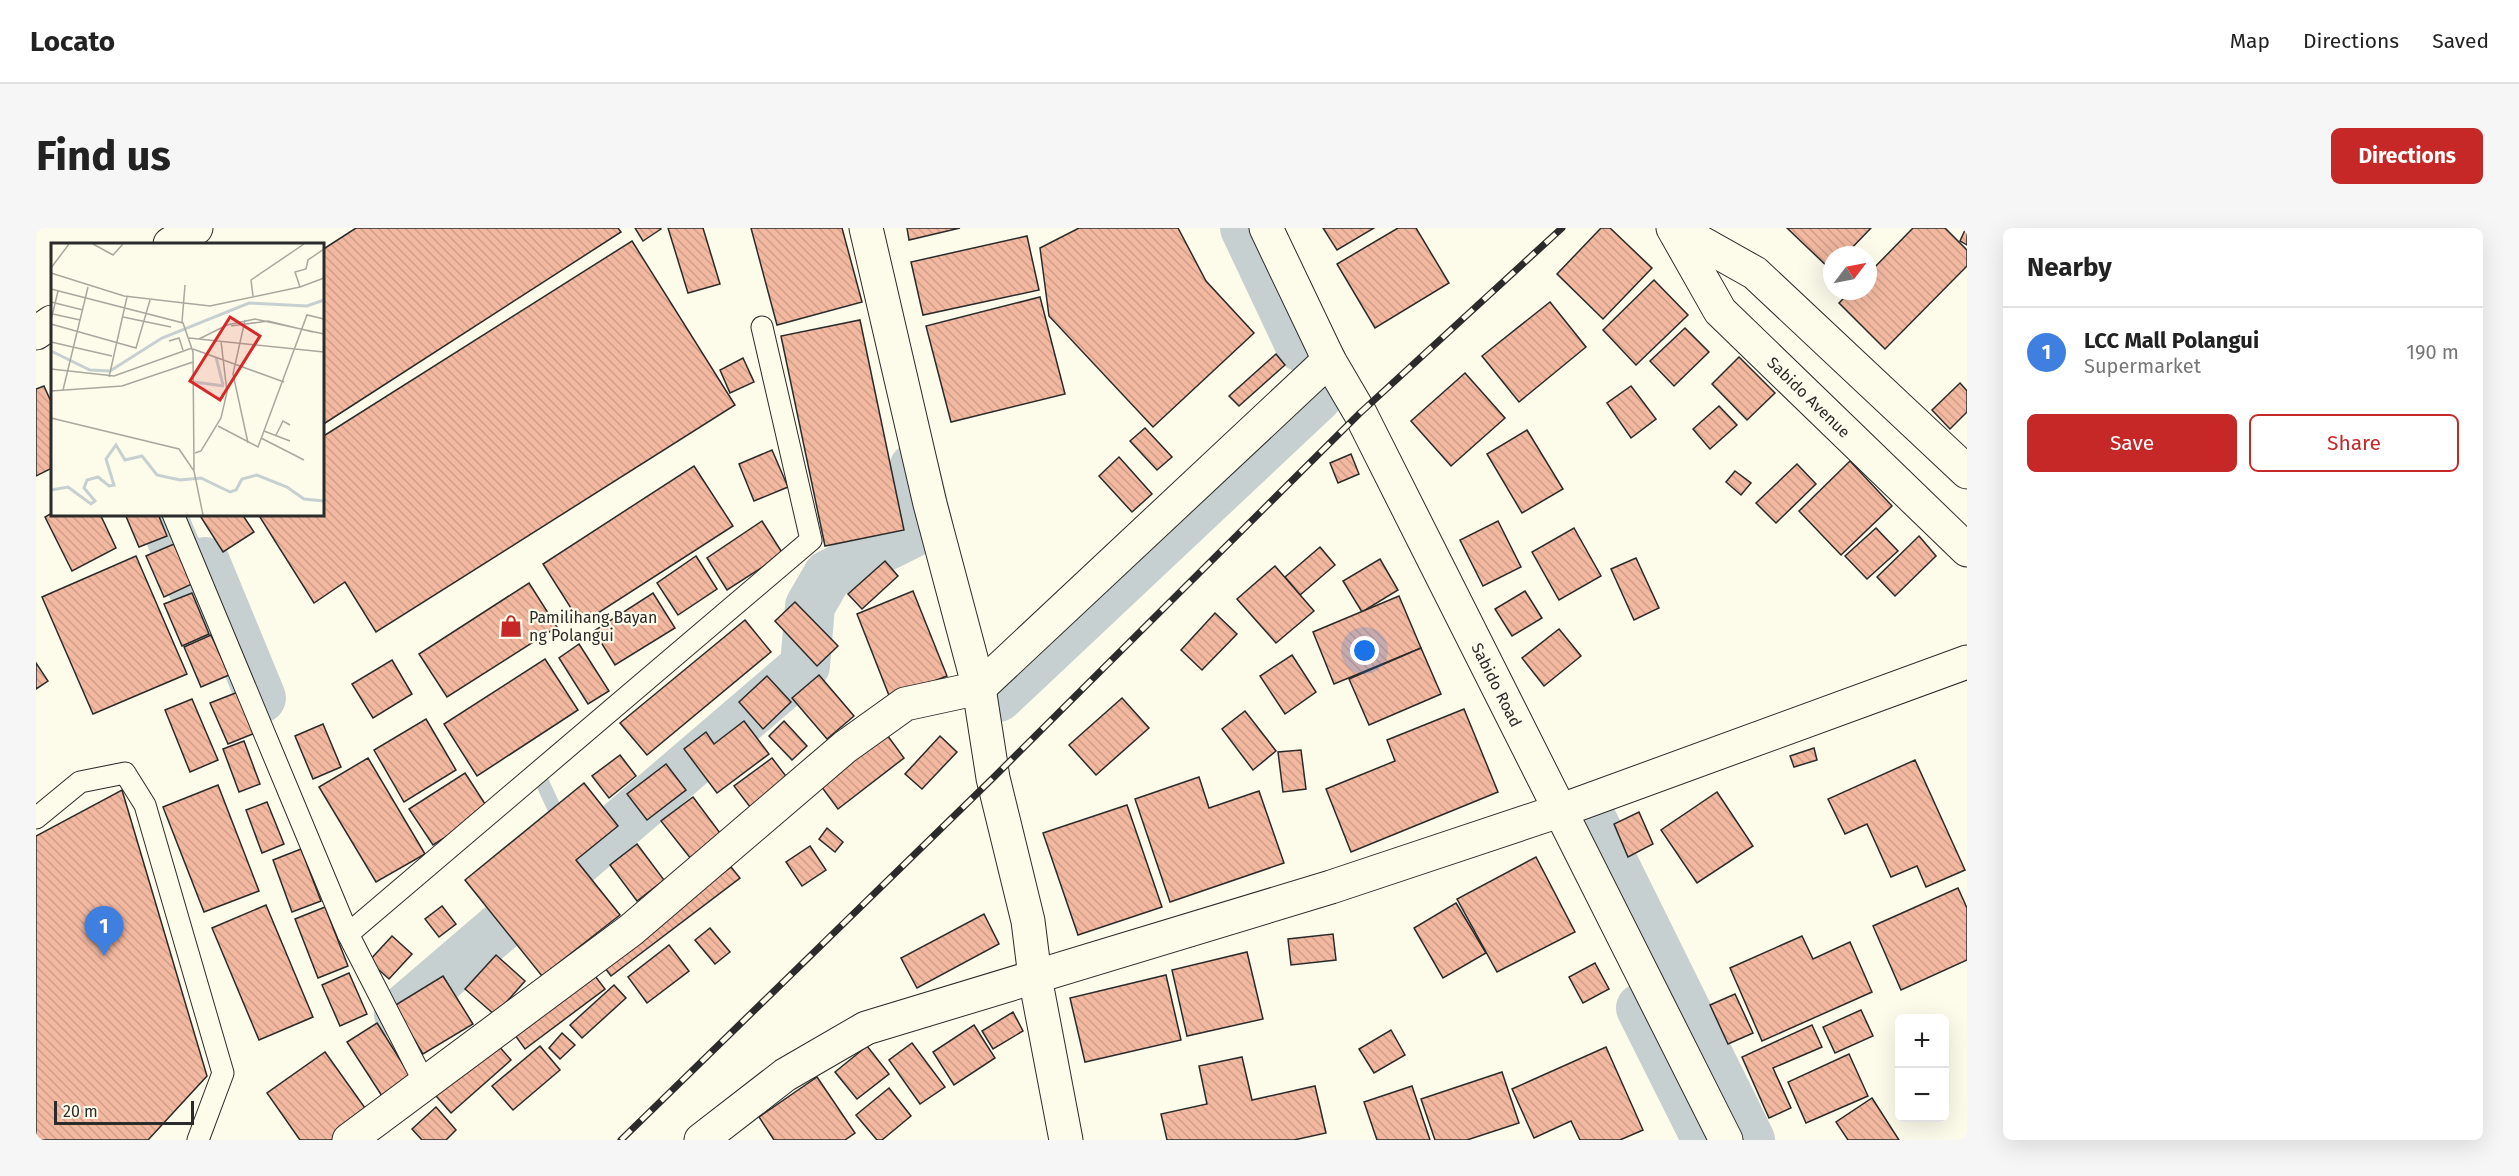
<!DOCTYPE html>
<meta charset="utf-8">
<style>
:root{--surface:#fff;--page:#f6f6f6;--text:#222;--muted:#767676;--line:#e0e0e0;--accent:#c62828}
body{margin:0;font-family:"Fira Sans",sans-serif;background:var(--page);color:var(--text)}
.controls{position:absolute;right:18px;bottom:18px;display:grid;overflow:hidden;border-radius:9px;box-shadow:0 6px 24px #0002}
.controls button{width:54px;height:54px;display:grid;place-items:center;padding:0;border:0;border-bottom:2px solid var(--line);background:var(--surface);color:var(--text);font:30px sans-serif}
.compass{position:absolute;left:1787px;top:18px;width:54px;height:54px;border-radius:50%;background:var(--surface);box-shadow:0 6px 24px #0002;rotate:58deg}
.scale{position:absolute;left:18px;bottom:15px;width:140px;box-sizing:border-box;padding-left:6px;border:3px solid #2b2b2b;border-top:0;font-size:16px;line-height:21px;white-space:nowrap;color:#2b2b2b;-webkit-text-stroke:4px #fdfbea;paint-order:stroke}
.you{position:absolute;left:1329px;top:423px;width:21px;height:21px;margin:-15px;border:4px solid #fff;border-radius:50%;background:#1a73e8;box-shadow:0 0 0 9px #1a73e833}
.badge{display:grid;place-items:center;width:39px;height:39px;border-radius:50%;background:var(--accent);color:#fff;font-size:20px;font-weight:700}
.pin{position:absolute;translate:-50% -50px;filter:drop-shadow(0 2px 3px #0008)}
.pin::after{content:'';position:absolute;top:32px;width:21px;height:18px;background:inherit;clip-path:polygon(0 0,100% 0,50% 100%)}
.list{margin:0;padding:0;list-style:none}
h2{display:flex;justify-content:space-between;align-items:center;height:78px;margin:0;padding:0 24px;font-size:26px}
h2 small{font-size:20px;font-weight:400;color:var(--muted)}
.list li{display:grid;grid-template-columns:39px 1fr auto;gap:18px;align-items:center;box-sizing:border-box;height:90px;padding:0 24px;border-top:2px solid var(--line)}
.list b{display:block;font-size:22px;white-space:nowrap}
.list p{margin:0;font-size:20px;white-space:nowrap;color:var(--muted)}
.list em{font-size:20px;font-style:normal;color:var(--muted)}
.actions{display:flex;gap:12px;padding:18px 24px}
.actions a{flex:1;padding:14px 0;border:2px solid var(--accent);border-radius:9px;text-align:center;font-size:21px;color:var(--accent)}
.actions .main{background:var(--accent);color:#fff}
.map{position:relative;flex:none;width:1931px;height:912px;overflow:hidden;border-radius:9px}
header{display:flex;align-items:center;gap:36px;box-sizing:border-box;height:84px;padding:0 30px;background:var(--surface);border-bottom:2px solid var(--line)}
header strong{font-size:28px}
nav{display:flex;gap:33px;margin-inline-start:auto;font-size:21px}
.intro{display:flex;align-items:center;justify-content:space-between;box-sizing:border-box;height:144px;padding:0 36px}
h1{margin:0;font-size:42px}
.button{padding:15px 27px;border-radius:9px;background:var(--accent);color:#fff;font-size:21px;font-weight:700}
main{display:flex;gap:36px;padding:0 36px}
aside{flex:1;background:var(--surface);border-radius:9px;box-shadow:0 6px 24px #0002}
.map>svg:first-child{display:block}
.lines{fill:none;stroke-linecap:round;stroke-linejoin:round}
.stream{stroke:#c7d0d0;stroke-width:14}
.canal{stroke:#c7d0d0;stroke-width:50}
.building{fill:url(#building-back-hatch);stroke:#2b2b2b;stroke-width:1.5}
.service-casing{stroke:#2b2b2b;stroke-width:23}
.minor-casing{stroke:#2b2b2b;stroke-width:35}
.tertiary-casing{stroke:#2b2b2b;stroke-width:35}
.secondary-casing{stroke:#2b2b2b;stroke-width:35}
.service{stroke:#fdfbea;stroke-width:21}
.minor{stroke:#fdfbea;stroke-width:33}
.tertiary{stroke:#fdfbea;stroke-width:33}
.secondary{stroke:#fdfbea;stroke-width:33}
.rail-casing{stroke:#2b2b2b;stroke-width:7}
.rail{stroke:#fdfbea;stroke-width:4.5;stroke-dasharray:14;stroke-linecap:butt}
.labels{text-anchor:middle;dominant-baseline:central;stroke-width:4.5;stroke-linejoin:round;paint-order:stroke}
.street-label{font-size:16px;fill:#2b2b2b;stroke:#fdfbea}
.poi-label{font-size:16px;fill:#2b2b2b;stroke:#fdfbea;text-anchor:start}
.inset-river{fill:none;stroke:#c7d0d0;stroke-width:3}
.inset-road{fill:none;stroke:#a9a89e;stroke-width:1.5}
.view{fill:#d62828;fill-opacity:0.15;stroke:#d62828;stroke-width:3}
.inset-edge{fill:none;stroke:#2b2b2b;stroke-width:3}
</style>
<header>
<strong>Locato</strong>
<nav><a>Map</a><a>Directions</a><a>Saved</a></nav>
</header>
<div class="intro"><h1>Find us</h1><a class="button">Directions</a></div>
<main>
<div class="map">
<svg width="1931" height="912" viewBox="0 0 1931 912">
<defs>
<pattern id="building-back-hatch" width="6" height="6" patternUnits="userSpaceOnUse" patternTransform="scale(1.5)"><rect width="6" height="6" fill="#f2b8a0"/><path d="M-1 5l2 2M0 0l6 6M5-1l2 2" fill="none" stroke="#d09e8a"/></pattern>
</defs>
<rect width="100%" height="100%" fill="#fdfbea"/>
<g class="lines">
<!-- stream -->
<path class="stream" d="M 502,545 L 525,595"/>
<!-- canal -->
<g class="canal">
<path d="M 1209,0 L 1265,119"/>
<path d="M 125,286 L 165,379"/>
<path d="M 169,334 L 225,470"/>
<path d="M 962,469 L 1281,169"/>
<path d="M 1556,592 L 1714,912"/>
<path d="M 1605,780 L 1671,912"/>
<path d="M 363,786 L 769,438 L 774,378 L 792,347 L 892,297 L 878,240"/>
</g>
</g>
<!-- building -->
<g class="building">
<path d="M 320,0 L 582,0 L 585,4 L 286,197 L 286,22 Z"/>
<path d="M 599,0 L 624,0 L 625,1 L 607,13 Z"/>
<path d="M 632,0 L 667,0 L 684,56 L 652,65 Z"/>
<path d="M 715,0 L 806,0 L 826,74 L 741,97 Z"/>
<path d="M 871,0 L 924,0 L 873,12 Z"/>
<path d="M 1043,0 L 1142,0 L 1170,53 L 1218,105 L 1117,199 L 1013,88 L 1004,20 Z"/>
<path d="M 1287,0 L 1338,0 L 1301,22 Z"/>
<path d="M 1362,0 L 1380,0 L 1413,55 L 1339,100 L 1301,36 Z"/>
<path d="M 1565,0 L 1574,0 L 1616,40 L 1567,91 L 1521,46 Z"/>
<path d="M 1751,0 L 1835,0 L 1809,27 L 1796,27 L 1795,42 Z"/>
<path d="M 1877,0 L 1909,0 L 1931,22 L 1931,38 L 1849,121 L 1803,75 L 1815,63 L 1832,63 L 1832,46 Z"/>
<path d="M 1930,0 L 1931,0 L 1931,17 L 1924,13 Z"/>
<path d="M 991,8 L 1003,62 L 887,87 L 875,34 Z"/>
<path d="M 596,13 L 699,177 L 340,404 L 309,354 L 278,375 L 222,286 L 286,286 L 286,209 Z"/>
<path d="M 1618,52 L 1652,87 L 1600,137 L 1567,102 Z"/>
<path d="M 1004,69 L 1029,166 L 915,194 L 890,98 Z"/>
<path d="M 1514,74 L 1550,119 L 1483,174 L 1446,128 Z"/>
<path d="M 824,92 L 868,302 L 789,318 L 745,108 Z"/>
<path d="M 1649,100 L 1673,124 L 1638,158 L 1614,133 Z"/>
<path d="M 1240,126 L 1249,137 L 1203,178 L 1193,168 Z"/>
<path d="M 1703,129 L 1739,165 L 1711,192 L 1676,156 Z"/>
<path d="M 707,130 L 718,154 L 694,165 L 684,142 Z"/>
<path d="M 1429,145 L 1469,190 L 1415,238 L 1375,193 Z"/>
<path d="M 1924,155 L 1931,163 L 1931,184 L 1914,201 L 1896,182 Z"/>
<path d="M 8,158 L 16,176 L 16,240 L 0,248 L 0,161 Z"/>
<path d="M 1595,158 L 1620,191 L 1595,210 L 1571,175 Z"/>
<path d="M 1683,178 L 1701,197 L 1674,221 L 1657,201 Z"/>
<path d="M 1109,200 L 1136,229 L 1121,242 L 1094,213 Z"/>
<path d="M 1491,202 L 1527,261 L 1486,285 L 1451,226 Z"/>
<path d="M 736,222 L 752,259 L 718,273 L 703,236 Z"/>
<path d="M 1315,226 L 1323,246 L 1302,255 L 1294,235 Z"/>
<path d="M 1083,229 L 1116,266 L 1096,284 L 1063,248 Z"/>
<path d="M 1814,233 L 1856,278 L 1805,327 L 1763,283 Z"/>
<path d="M 1761,236 L 1780,256 L 1740,295 L 1720,275 Z"/>
<path d="M 658,238 L 697,298 L 545,396 L 507,336 Z"/>
<path d="M 1699,243 L 1715,255 L 1705,267 L 1690,254 Z"/>
<path d="M 16,285 L 64,286 L 80,320 L 36,343 L 9,289 Z"/>
<path d="M 89,286 L 122,286 L 131,308 L 103,319 Z"/>
<path d="M 163,286 L 206,286 L 218,304 L 187,324 Z"/>
<path d="M 726,293 L 747,326 L 691,362 L 671,330 Z"/>
<path d="M 1462,293 L 1485,339 L 1447,358 L 1424,312 Z"/>
<path d="M 1538,300 L 1565,348 L 1523,372 L 1496,324 Z"/>
<path d="M 1840,300 L 1862,323 L 1831,351 L 1809,328 Z"/>
<path d="M 1883,308 L 1900,328 L 1859,368 L 1841,349 Z"/>
<path d="M 138,316 L 156,356 L 128,369 L 110,328 Z"/>
<path d="M 1284,319 L 1299,337 L 1264,367 L 1249,349 Z"/>
<path d="M 100,328 L 151,446 L 57,486 L 6,369 Z"/>
<path d="M 660,328 L 681,361 L 642,387 L 621,355 Z"/>
<path d="M 1600,330 L 1623,380 L 1598,392 L 1575,341 Z"/>
<path d="M 1344,331 L 1362,362 L 1326,384 L 1307,353 Z"/>
<path d="M 849,333 L 862,348 L 826,381 L 812,366 Z"/>
<path d="M 1239,338 L 1278,383 L 1240,415 L 1201,371 Z"/>
<path d="M 493,355 L 521,399 L 411,469 L 383,426 Z"/>
<path d="M 877,363 L 911,448 L 854,470 L 821,386 Z"/>
<path d="M 1489,363 L 1506,390 L 1476,408 L 1459,381 Z"/>
<path d="M 156,365 L 173,406 L 146,418 L 128,376 Z"/>
<path d="M 617,365 L 639,400 L 579,437 L 558,403 Z"/>
<path d="M 1363,368 L 1385,420 L 1298,456 L 1277,404 Z"/>
<path d="M 759,374 L 802,418 L 781,438 L 739,393 Z"/>
<path d="M 1179,385 L 1201,406 L 1166,442 L 1145,422 Z"/>
<path d="M 709,392 L 735,424 L 611,527 L 584,495 Z"/>
<path d="M 1523,401 L 1545,428 L 1508,458 L 1486,430 Z"/>
<path d="M 175,407 L 193,447 L 165,459 L 148,419 Z"/>
<path d="M 543,416 L 573,463 L 552,476 L 523,430 Z"/>
<path d="M 1385,420 L 1405,466 L 1333,497 L 1313,451 Z"/>
<path d="M 1256,427 L 1280,464 L 1249,486 L 1224,448 Z"/>
<path d="M 509,431 L 542,482 L 441,548 L 408,496 Z"/>
<path d="M 356,432 L 376,466 L 337,490 L 316,456 Z"/>
<path d="M 0,435 L 12,453 L 0,461 Z"/>
<path d="M 783,447 L 818,488 L 791,511 L 756,470 Z"/>
<path d="M 731,448 L 755,474 L 727,501 L 703,474 Z"/>
<path d="M 202,464 L 219,505 L 192,516 L 174,475 Z"/>
<path d="M 1086,470 L 1113,500 L 1060,547 L 1033,517 Z"/>
<path d="M 156,471 L 182,532 L 154,544 L 129,482 Z"/>
<path d="M 1428,481 L 1462,564 L 1315,624 L 1290,561 L 1359,533 L 1351,512 Z"/>
<path d="M 1209,483 L 1240,523 L 1217,542 L 1186,501 Z"/>
<path d="M 390,491 L 420,542 L 368,574 L 338,522 Z"/>
<path d="M 708,493 L 733,526 L 681,565 L 648,521 L 670,504 L 678,516 Z"/>
<path d="M 748,493 L 771,518 L 756,532 L 733,508 Z"/>
<path d="M 287,496 L 305,539 L 277,551 L 259,508 Z"/>
<path d="M 846,500 L 868,530 L 802,581 L 779,550 Z"/>
<path d="M 904,508 L 921,524 L 886,561 L 869,546 Z"/>
<path d="M 208,513 L 224,556 L 203,564 L 187,521 Z"/>
<path d="M 1778,520 L 1781,532 L 1758,539 L 1754,528 Z"/>
<path d="M 1265,522 L 1270,561 L 1247,564 L 1242,524 Z"/>
<path d="M 584,527 L 600,548 L 573,570 L 556,548 Z"/>
<path d="M 332,530 L 389,626 L 340,654 L 283,559 Z"/>
<path d="M 736,530 L 759,560 L 721,588 L 698,558 Z"/>
<path d="M 1879,532 L 1929,642 L 1890,659 L 1881,638 L 1855,649 L 1831,596 L 1809,606 L 1792,571 Z"/>
<path d="M 630,536 L 650,562 L 611,592 L 591,566 Z"/>
<path d="M 429,545 L 453,582 L 397,617 L 373,581 Z"/>
<path d="M 1163,549 L 1173,580 L 1223,563 L 1248,635 L 1134,674 L 1099,571 Z"/>
<path d="M 548,555 L 582,598 L 540,632 L 584,687 L 506,748 L 429,652 Z"/>
<path d="M 182,557 L 223,663 L 168,684 L 127,579 Z"/>
<path d="M 86,562 L 171,848 L 112,912 L 0,912 L 0,608 Z"/>
<path d="M 1681,564 L 1717,618 L 1661,655 L 1625,602 Z"/>
<path d="M 657,569 L 690,613 L 659,636 L 625,593 Z"/>
<path d="M 231,574 L 248,616 L 226,625 L 210,582 Z"/>
<path d="M 1091,577 L 1126,679 L 1042,707 L 1007,605 Z"/>
<path d="M 1603,584 L 1617,616 L 1592,629 L 1578,596 Z"/>
<path d="M 791,600 L 807,614 L 799,624 L 783,611 Z"/>
<path d="M 601,616 L 628,652 L 601,673 L 574,637 Z"/>
<path d="M 774,618 L 790,642 L 766,658 L 750,634 Z"/>
<path d="M 265,621 L 285,673 L 256,684 L 237,632 Z"/>
<path d="M 1500,629 L 1539,704 L 1461,744 L 1421,671 Z"/>
<path d="M 695,639 L 704,650 L 575,748 L 566,736 Z"/>
<path d="M 1922,660 L 1931,680 L 1931,732 L 1865,762 L 1837,698 Z"/>
<path d="M 1420,675 L 1450,725 L 1407,750 L 1378,700 Z"/>
<path d="M 230,677 L 277,789 L 223,812 L 176,700 Z"/>
<path d="M 406,678 L 420,696 L 403,709 L 389,691 Z"/>
<path d="M 289,679 L 312,738 L 282,750 L 259,691 Z"/>
<path d="M 948,686 L 963,716 L 881,760 L 865,730 Z"/>
<path d="M 674,700 L 694,724 L 679,736 L 659,712 Z"/>
<path d="M 1297,706 L 1300,732 L 1255,737 L 1252,711 Z"/>
<path d="M 356,708 L 376,726 L 353,751 L 333,733 Z"/>
<path d="M 1766,708 L 1777,731 L 1814,714 L 1836,764 L 1726,813 L 1694,740 Z"/>
<path d="M 633,717 L 653,743 L 611,775 L 592,749 Z"/>
<path d="M 1211,724 L 1227,791 L 1151,808 L 1136,742 Z"/>
<path d="M 460,727 L 489,753 L 459,787 L 429,761 Z"/>
<path d="M 1559,735 L 1573,761 L 1547,775 L 1533,749 Z"/>
<path d="M 556,744 L 569,761 L 489,821 L 476,803 Z"/>
<path d="M 313,745 L 331,786 L 304,798 L 286,757 Z"/>
<path d="M 1130,747 L 1145,812 L 1049,834 L 1034,770 Z"/>
<path d="M 407,748 L 437,796 L 387,826 L 358,778 Z"/>
<path d="M 578,757 L 590,770 L 546,810 L 534,797 Z"/>
<path d="M 1699,766 L 1717,805 L 1692,816 L 1674,777 Z"/>
<path d="M 1825,782 L 1837,808 L 1799,825 L 1787,799 Z"/>
<path d="M 977,784 L 987,803 L 957,821 L 946,803 Z"/>
<path d="M 341,795 L 375,849 L 346,868 L 311,814 Z"/>
<path d="M 938,797 L 959,830 L 918,857 L 897,824 Z"/>
<path d="M 1776,797 L 1786,819 L 1737,840 L 1755,880 L 1733,890 L 1706,829 Z"/>
<path d="M 1355,802 L 1369,827 L 1338,845 L 1323,821 Z"/>
<path d="M 526,805 L 539,817 L 524,831 L 513,820 Z"/>
<path d="M 876,815 L 909,859 L 884,876 L 853,832 Z"/>
<path d="M 461,816 L 475,832 L 415,885 L 393,860 Z"/>
<path d="M 504,818 L 524,842 L 477,882 L 456,858 Z"/>
<path d="M 831,818 L 853,846 L 821,871 L 799,844 Z"/>
<path d="M 1570,819 L 1607,902 L 1584,912 L 1544,912 L 1535,893 L 1498,910 L 1476,861 Z"/>
<path d="M 289,824 L 334,887 L 299,912 L 264,912 L 231,865 Z"/>
<path d="M 1813,826 L 1832,868 L 1770,895 L 1752,854 Z"/>
<path d="M 1206,829 L 1216,872 L 1279,858 L 1290,905 L 1258,912 L 1131,912 L 1125,886 L 1171,876 L 1163,838 Z"/>
<path d="M 1466,844 L 1483,895 L 1431,912 L 1399,912 L 1385,871 Z"/>
<path d="M 781,849 L 819,905 L 809,912 L 738,912 L 723,889 Z"/>
<path d="M 1376,858 L 1394,912 L 1341,912 L 1328,874 Z"/>
<path d="M 853,860 L 875,888 L 846,912 L 841,912 L 820,887 Z"/>
<path d="M 1836,870 L 1863,912 L 1812,912 L 1800,894 Z"/>
<path d="M 400,879 L 420,902 L 410,912 L 386,912 L 376,901 Z"/>
</g>
<g class="lines">
<!-- service casing -->
<g class="service-casing">
<g id="service">
<path d="M 137,286 L 312,706 L 388,854"/>
<path d="M 0,590 L 44,554 L 89,545 L 109,577 L 187,845 L 162,912"/>
<path d="M 312,706 L 775,312 L 726,99"/>
</g>
</g>
<!-- minor casing -->
<g class="minor-casing">
<g id="minor">
<path d="M 830,0 L 894,276 L 943,460 L 957,550 L 992,693 L 999,749 L 1030,912"/>
<path d="M 313,912 L 595,702 L 809,519 L 869,476 L 943,460 L 1293,132"/>
<path d="M 665,912 L 749,847 L 830,800 L 1295,659 L 1526,582 L 1931,434"/>
</g>
</g>
<!-- tertiary casing -->
<g class="tertiary-casing">
<g id="tertiary">
<path id="s1" d="M 1637,0 L 1684,83 L 1931,322"/>
<path d="M 1639,0 L 1719,45 L 1931,244"/>
</g>
</g>
<!-- secondary casing -->
<g class="secondary-casing">
<g id="secondary">
<path id="s2" d="M 1230,0 L 1293,132 L 1324,185 L 1690,912"/>
<path d="M 134,16 L 160,0"/>
<path d="M 0,105 L 16,94"/>
</g>
</g>
<!-- service -->
<use href="#service" class="service"/>
<!-- minor -->
<use href="#minor" class="minor"/>
<!-- tertiary -->
<use href="#tertiary" class="tertiary"/>
<!-- secondary -->
<use href="#secondary" class="secondary"/>
<!-- rail casing -->
<g class="rail-casing">
<path id="rail" d="M 585,912 L 957,550 L 1324,185 L 1526,0"/>
</g>
<!-- rail -->
<use href="#rail" class="rail"/>
</g>
<!-- icons -->
<defs>
<g id="shop-bare" transform="scale(1.8)"><path d="M-5-2.5h2.3a2.7 3.5 0 0 1 5.4 0H5L5.5 6h-11ZM-1.5-2.5h3a1.5 2.3 0 0 0-3 0Z" fill="#c62828" stroke="#fdfbea" stroke-width="2.5" paint-order="stroke"/></g>
</defs>
<g fill-rule="evenodd">
<use href="#shop-bare" x="475" y="398"/>
</g>
<g class="labels">
<!-- street labels -->
<g class="street-label">
<text stroke="none"><textPath href="#s1" startOffset="219">Sabido Avenue</textPath></text>
<text stroke="none"><textPath href="#s2" startOffset="512">Sabido Road</textPath></text>
</g>
<!-- poi labels -->
<g class="poi-label">
<text x="493" y="389">Pamilihang Bayan<tspan x="493" dy="18">ng Polangui</tspan></text>
</g>
</g>
<!-- overview -->
<g transform="translate(15 15)">
<rect width="273" height="273" fill="#fdfbea"/>
<path class="inset-river" d="M 0,108 L 39,127 L 59,128 L 111,95 L 198,60 L 256,63 L 273,57M 165,114 L 172,142M 143,139 L 173,143M 0,247 L 17,244 L 40,261 L 44,258 L 33,245 L 36,237 L 47,234 L 58,243 L 63,242 L 55,216 L 65,202 L 74,217 L 91,213 L 106,232 L 129,237 L 150,235 L 179,249 L 185,247 L 191,236 L 206,232 L 236,244 L 253,256 L 273,258"/>
<path class="inset-road" d="M 42,1 L 62,12 L 72,1M 0,25 L 18,1M 0,30 L 73,53 L 159,63 L 249,44 L 273,35M 249,44 L 244,29 L 255,26 L 257,17 L 273,6M 0,46 L 132,80 L 142,109 L 143,227M 202,53 L 200,37 L 253,1M 0,59 L 32,67M 2,71 L 29,77M 72,74 L 120,84M 0,77 L 7,48M 194,77 L 182,131 L 197,200M 131,79 L 134,42M 0,81 L 85,105 L 99,57M 180,83 L 217,78 L 262,89M 138,95 L 273,109M 148,96 L 176,82 L 204,76 L 273,91M 118,98 L 128,95 L 132,107M 0,99 L 61,113M 142,106 L 233,139M 0,126 L 63,133 L 141,105M 58,134 L 76,54M 12,147 L 37,44M 0,148 L 71,143 L 142,119M 0,175 L 128,206 L 143,228 L 152,272M 167,183 L 207,204 L 256,72 L 273,76M 213,188 L 239,198M 225,192 L 232,178 L 239,182M 210,195 L 253,217M 144,210 L 150,208 L 170,175 L 176,149 L 170,98"/>
<path class="view" d="M 179,74 L 209,93 L 169,157 L 139,138 Z"/>
<rect width="273" height="273" class="inset-edge"/>
</g>
</svg>
<div class="controls">
<button>+</button>
<button>−</button>
</div>
<svg class="compass" viewBox="-18 -18 36 36"><path d="M0-13l5 13h-10z" fill="#e53935"/><path d="M0 13l5-13h-10z" fill="#767676"/></svg>
<div class="scale">20 m</div>
<div class="you"></div>
<div class="pin badge" style="left:68px;top:728px;background:#3f7fe0">1</div>
</div>
<aside>
<h2>Nearby<small></small></h2>
<ul class="list">
<li><span class="badge" style="background:#3f7fe0">1</span><div><b>LCC Mall Polangui</b><p>Supermarket</p></div><em>190 m</em></li>
</ul>
<div class="actions"><a class="main">Save</a><a>Share</a></div>
</aside>
</main>
